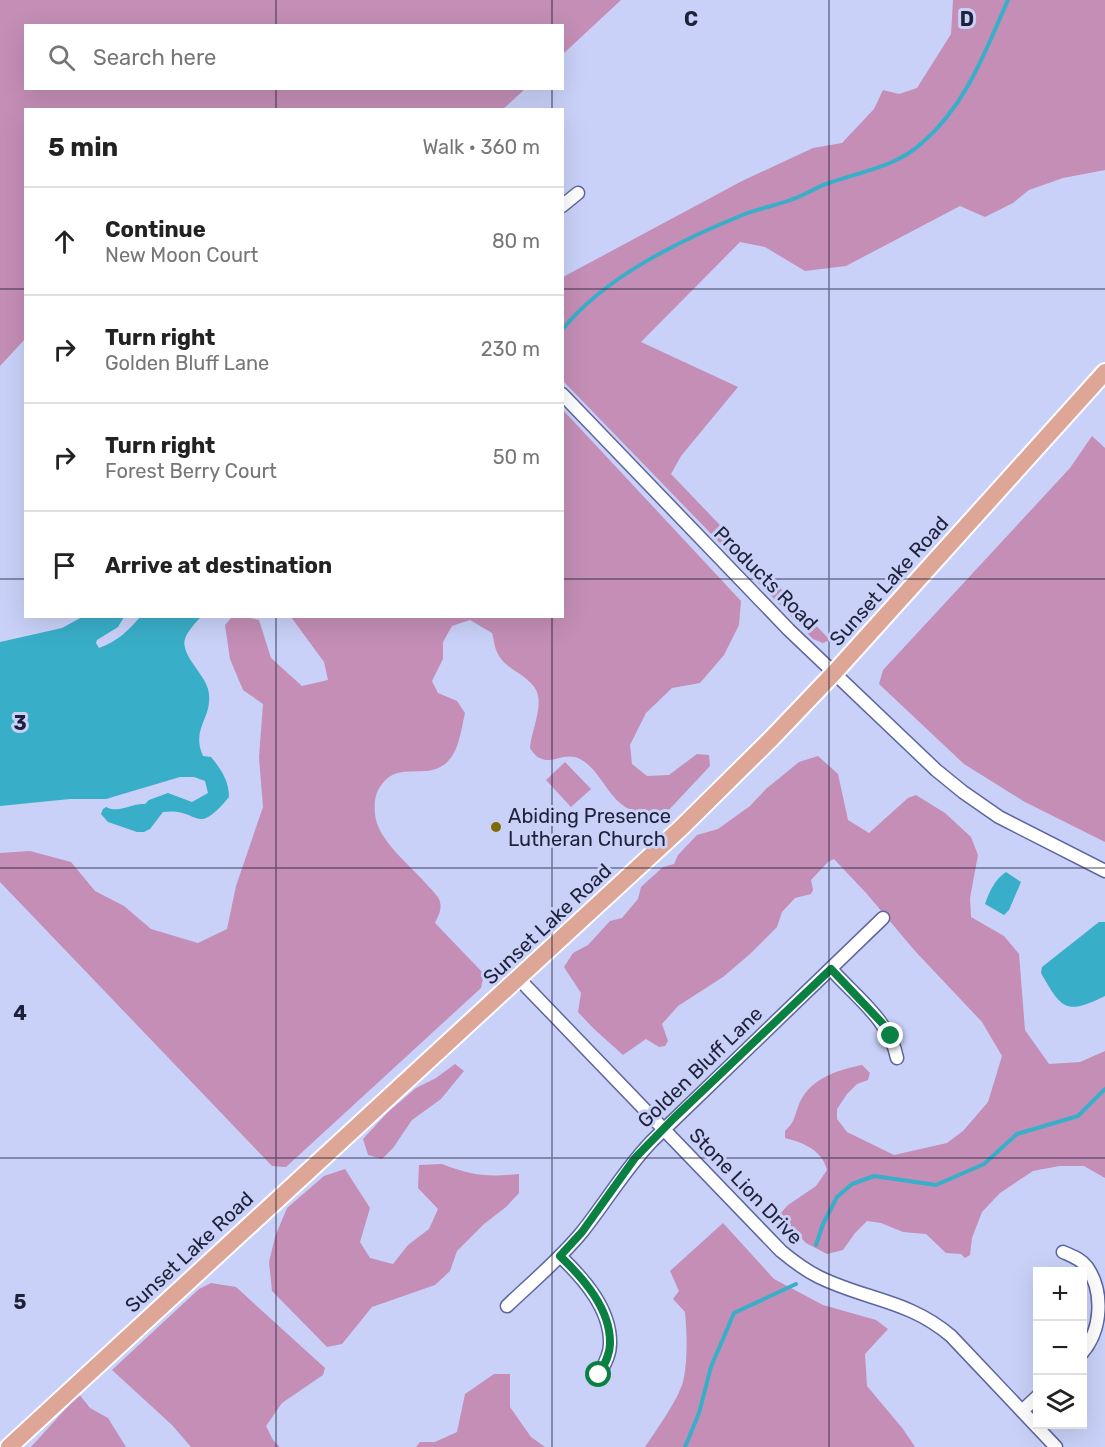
<!DOCTYPE html>
<meta charset="utf-8">
<style>
:root{--surface:#fff;--page:#f2f2f2;--text:#222;--muted:#767676;--line:#e0e0e0}
body{margin:0;font-family:Rubik,sans-serif;background:var(--page);color:var(--text)}
.controls{position:absolute;right:18px;bottom:18px;display:grid;overflow:hidden;border-radius:0px;box-shadow:0 6px 24px #0002}
.controls button{width:54px;height:54px;display:grid;place-items:center;padding:0;border:0;border-bottom:2px solid var(--line);background:var(--surface);color:var(--text);font:30px sans-serif}
.stop{position:absolute;width:18px;height:18px;margin:-14px;border:4px solid #0b8043;border-radius:50%;background:#fff}
.stop.end{background:#0b8043;border-color:#fff;box-shadow:0 2px 6px #0008}
.list{margin:0;padding:0;list-style:none}
h2{display:flex;justify-content:space-between;align-items:center;height:78px;margin:0;padding:0 24px;font-size:26px}
h2 small{font-size:20px;font-weight:400;color:var(--muted)}
.list li{display:grid;grid-template-columns:39px 1fr auto;gap:18px;align-items:center;box-sizing:border-box;height:108px;padding:0 24px;border-top:2px solid var(--line)}
.list b{display:block;font-size:22px;white-space:nowrap}
.list p{margin:0;font-size:20px;white-space:nowrap;color:var(--muted)}
.list em{font-size:20px;font-style:normal;color:var(--muted)}
.icon{flex:none;width:33px;height:33px;fill:none;stroke:currentColor;stroke-width:2;stroke-linecap:round;stroke-linejoin:round}
.map{position:relative;flex:none;width:1105px;height:1447px;overflow:hidden}
.search{position:absolute;background:var(--surface);box-shadow:0 6px 24px #0002;left:24px;top:24px;width:540px;height:66px;display:flex;align-items:center;gap:15px;box-sizing:border-box;padding:0 21px;border-radius:0px;color:var(--muted);font-size:22px}
.panel{position:absolute;background:var(--surface);box-shadow:0 6px 24px #0002;left:24px;top:108px;width:540px;height:510px;border-radius:0px}
.map>svg:first-child{display:block}
.green{fill:#c48eb6}
.water{fill:#39aec8}
.lines{fill:none;stroke-linecap:round;stroke-linejoin:round}
.stream{stroke:#39aec8;stroke-width:4}
.minor-casing{stroke:#5d669f;stroke-width:15}
.major-casing{stroke:#fff;stroke-width:20}
.minor{stroke:#fff;stroke-width:12}
.major{stroke:#dda697;stroke-width:16}
.route{stroke:#0b8043;stroke-width:8}
.grid{fill:none;stroke:#1e2139;stroke-width:1.5;stroke-opacity:0.55}
.poi-dot{fill:#7f6b04;stroke:#c9d1f8;stroke-width:2}
.labels{text-anchor:middle;dominant-baseline:central;stroke-width:6;stroke-linejoin:round;paint-order:stroke}
.street-label{font-size:20px;fill:#1e2139;stroke:#c9d1f8}
.poi-label{font-size:20px;fill:#1e2139;stroke:#c9d1f8;text-anchor:start}
.grid-label{font-size:20px;text-anchor:middle;font-weight:bold;fill:#1e2139;stroke:#c9d1f8;stroke-width:6;stroke-linejoin:round;paint-order:stroke}
</style>
<div class="map">
<svg width="1105" height="1447" viewBox="0 0 1105 1447">
<rect width="100%" height="100%" fill="#c9d1f8"/>
<!-- green -->
<g class="green">
<path d="M 0,0 L 621,0 L 563,54 L 562,26 L 26,26 L 26,88 L 525,89 L 502,110 L 26,110 L 25,339 L 0,366 Z"/>
<path d="M 953,0 L 1105,0 L 1105,170 L 1063,178 L 1029,190 L 1013,203 L 985,217 L 960,206 L 846,266 L 805,271 L 765,247 L 740,242 L 641,342 L 738,387 L 681,456 L 671,474 L 830,640 L 823,643 L 813,639 L 563,381 L 563,277 L 742,181 L 813,148 L 842,143 L 874,109 L 883,90 L 899,94 L 917,88 L 951,34 Z"/>
<path d="M 563,410 L 741,601 L 739,625 L 724,655 L 700,683 L 672,688 L 646,713 L 630,745 L 632,764 L 647,776 L 669,775 L 697,754 L 709,755 L 710,766 L 666,813 C 655,812 639,814 629,809 C 607,798 601,770 580,759 C 564,751 552,765 540,758 C 536,757 532,751 530,748 C 531,732 543,708 537,692 C 529,674 504,670 497,652 C 494,646 494,639 492,633 L 470,620 L 452,626 L 443,642 L 443,659 L 432,681 L 438,693 L 457,701 L 465,713 C 461,730 459,753 445,764 C 425,780 399,761 382,784 C 375,793 374,802 375,814 C 377,841 413,867 429,887 C 433,891 439,897 440,902 C 442,910 438,916 435,923 L 484,974 L 481,988 L 286,1167 L 272,1166 L 0,882 L 0,853 L 30,851 L 71,862 L 95,891 L 124,906 L 151,929 L 198,943 L 227,929 L 236,886 L 263,807 L 259,757 L 263,704 L 243,690 L 230,659 L 225,625 L 232,617 L 245,617 L 259,620 L 271,658 L 302,686 L 328,680 L 324,662 L 291,617 L 562,616 Z"/>
<path d="M 1092,436 L 1105,448 L 1105,842 L 1025,802 L 964,764 L 879,684 L 883,670 L 1070,468 Z"/>
<path d="M 818,756 L 838,774 L 848,820 L 869,833 L 908,798 L 916,795 L 945,813 L 971,837 L 978,855 L 970,898 L 971,917 L 1004,936 L 1019,954 L 1025,1030 L 1049,1064 L 1080,1062 L 1105,1051 L 1105,1178 L 1084,1166 L 1059,1166 L 1033,1171 L 1000,1193 L 982,1212 L 972,1238 L 970,1255 L 965,1258 L 961,1254 L 946,1253 L 926,1234 L 903,1232 L 881,1223 L 867,1221 L 855,1233 L 843,1250 L 827,1254 L 806,1243 L 779,1215 L 788,1205 L 816,1186 L 827,1170 C 822,1150 804,1143 785,1138 L 785,1131 C 794,1123 794,1118 798,1107 C 807,1080 836,1070 862,1065 L 870,1073 L 868,1080 L 857,1084 L 847,1094 L 837,1109 L 837,1119 L 847,1132 L 894,1155 L 947,1143 L 963,1131 L 988,1102 L 1002,1056 L 982,1022 L 915,951 L 867,894 L 834,859 L 828,862 L 811,880 L 813,890 L 811,894 L 795,898 L 782,912 L 777,927 L 750,954 L 723,977 L 678,1006 L 662,1024 L 668,1041 L 665,1046 L 659,1047 L 646,1039 L 623,1055 L 593,1028 L 578,1012 L 581,993 L 564,967 L 573,953 L 588,945 L 610,921 L 622,918 L 638,899 L 641,887 L 663,867 L 674,864 L 678,855 L 697,835 L 718,829 L 750,806 L 766,789 L 799,762 Z"/>
<path d="M 565,762 L 591,789 L 571,807 L 546,780 Z"/>
<path d="M 455,1064 L 464,1071 L 441,1099 L 412,1120 L 393,1148 L 382,1159 L 368,1155 L 363,1139 L 388,1112 L 416,1088 L 436,1078 Z"/>
<path d="M 442,1164 C 473,1176 486,1177 519,1174 L 519,1193 L 506,1207 L 484,1224 L 457,1251 L 450,1271 L 435,1285 L 372,1307 L 342,1344 L 327,1347 L 272,1291 L 269,1262 L 275,1237 L 287,1208 L 324,1176 L 345,1169 L 370,1208 L 360,1242 L 370,1258 L 393,1264 L 408,1245 L 429,1229 L 438,1209 L 418,1188 L 419,1165 Z"/>
<path d="M 723,1223 L 774,1279 L 823,1305 L 876,1320 L 888,1329 L 865,1354 L 867,1386 L 903,1429 L 915,1447 L 645,1447 C 655,1432 678,1400 683,1382 C 688,1360 687,1335 685,1312 L 673,1299 L 679,1291 L 670,1271 Z"/>
<path d="M 211,1283 L 236,1287 L 325,1368 L 323,1375 L 282,1403 L 266,1426 L 273,1440 L 280,1447 L 191,1447 L 172,1425 L 112,1370 L 199,1289 Z"/>
<path d="M 494,1374 L 510,1374 L 510,1407 L 531,1437 L 545,1447 L 416,1447 L 420,1442 L 435,1442 L 457,1432 L 465,1394 Z"/>
<path d="M 79,1394 L 90,1408 L 108,1418 L 126,1447 L 31,1447 Z"/>
</g>
<!-- water -->
<g class="water">
<path d="M 84,616 L 124,617 L 118,627 L 97,640 L 96,643 L 99,648 C 118,641 128,631 140,617 L 201,617 C 196,622 187,632 185,639 C 180,654 205,675 208,689 C 215,717 190,727 203,756 L 211,757 C 221,769 229,781 229,797 C 194,839 201,807 163,812 L 150,829 L 144,832 L 137,832 L 108,822 L 101,814 L 103,809 L 106,807 C 118,814 131,803 145,804 L 149,800 L 168,793 L 192,802 L 208,793 L 205,781 L 194,777 L 180,777 L 106,799 L 70,799 L 0,806 L 0,642 L 62,628 Z"/>
<path d="M 1006,872 L 1021,882 L 1009,910 L 1004,915 L 985,904 C 989,892 995,879 1006,872 Z"/>
<path d="M 1099,922 L 1105,922 L 1105,996 C 1066,1015 1062,1010 1041,973 L 1042,967 Z"/>
</g>
<g class="lines">
<!-- stream -->
<g class="stream">
<path d="M 562,330 C 605,276 683,239 745,214 C 761,208 778,205 793,199 C 805,195 815,188 826,184 C 859,172 896,167 922,143 C 966,105 985,52 1008,0"/>
<path d="M 816,1245 L 823,1224 L 837,1197 L 852,1184 L 874,1176 L 936,1185 L 984,1164 L 1017,1134 L 1078,1116 L 1105,1089"/>
<path d="M 685,1447 L 699,1413 L 711,1367 L 734,1313 L 796,1284"/>
</g>
<!-- minor casing -->
<g class="minor-casing">
<g id="minor">
<path d="M 562,206 L 578,193"/>
<path d="M 562,394 L 789,630 L 936,770 L 963,792 L 999,817 L 1105,871"/>
<path d="M 831,969 C 855,996 890,1021 897,1058"/>
<path d="M 518,978 L 781,1251 C 793,1261 805,1270 819,1277 C 866,1300 909,1300 951,1336 L 1056,1447"/>
<path d="M 1063,1252 C 1072,1256 1081,1259 1087,1267 C 1104,1292 1102,1330 1082,1353"/>
<path d="M 560,1256 C 583,1278 611,1309 610,1344 C 610,1355 604,1365 599,1375"/>
<path d="M 507,1306 C 532,1282 560,1259 582,1232 C 606,1202 625,1169 652,1141 L 883,918"/>
<path d="M 1022,1411 L 1038,1396"/>
</g>
</g>
<!-- major casing -->
<g class="major-casing">
<path id="major" d="M 9,1447 L 682,827 L 772,738 L 834,673 L 1105,372"/>
</g>
<!-- minor -->
<use href="#minor" class="minor"/>
<!-- major -->
<use href="#major" class="major"/>
</g>
<g class="lines">
<!-- route -->
<path class="route" d="M 599,1375 C 604,1365 610,1355 610,1344 C 611,1309 583,1278 560,1256 L 582,1232 L 635,1158 L 674,1118 L 831,969 L 883,1024 L 891,1036"/>
</g>
<!-- grid -->
<path class="grid" d="M 276,0 L 276,26M 552,0 L 552,26M 829,0 L 829,1447M 276,88 L 276,110M 552,88 L 552,110M 0,289 L 26,289M 562,289 L 1105,289M 0,579 L 26,579M 562,579 L 1105,579M 276,616 L 276,1447M 552,616 L 552,1447M 0,868 L 1105,868M 0,1158 L 1105,1158"/>
<!-- markers -->
<circle class="poi-dot" cx="496" cy="827" r="6"/>
<g class="labels">
<!-- street labels -->
<g class="street-label">
<text transform="translate(766 578) rotate(45)">Products Road</text>
<text transform="translate(889 581) rotate(-48)">Sunset Lake Road</text>
<text transform="translate(547 924) rotate(-43)">Sunset Lake Road</text>
<text transform="translate(700 1067) rotate(-44)">Golden Bluff Lane</text>
<text transform="translate(746 1186) rotate(46)">Stone Lion Drive</text>
<text transform="translate(189 1252) rotate(-43)">Sunset Lake Road</text>
</g>
<!-- poi labels -->
<g class="poi-label">
<text x="508" y="816">Abiding Presence<tspan x="508" dy="23">Lutheran Church</tspan></text>
</g>
</g>
<g class="grid-label">
<text x="691" y="26">C</text>
<text x="967" y="26">D</text>
<text x="20" y="730">3</text>
<text x="20" y="1020">4</text>
<text x="20" y="1309">5</text>
</g>
</svg>
<div class="controls">
<button>+</button>
<button>−</button>
<button><svg class="icon" aria-label="layers" viewBox="0 0 24 24"><path d="M12 4l9 5-9 5-9-5zM3 14l9 5 9-5"/></svg></button>
</div>
<div class="stop" style="left:599px;top:1375px"></div>
<div class="stop end" style="left:891px;top:1036px"></div>
<div class="search"><svg class="icon" aria-label="search" viewBox="0 0 24 24"><circle cx="10" cy="10" r="6"/><path d="M15 15l6 6"/></svg>Search here</div>
<section class="panel">
<h2>5 min<small>Walk · 360 m</small></h2>
<ul class="list">
<li><svg class="icon" aria-label="ahead" viewBox="0 0 24 24"><path d="M12 20V5M6 11l6-6 6 6"/></svg><div><b>Continue</b><p>New Moon Court</p></div><em>80 m</em></li>
<li><svg class="icon" aria-label="right" viewBox="0 0 24 24"><path d="M7 20v-9h11M14 6l5 5-5 5"/></svg><div><b>Turn right</b><p>Golden Bluff Lane</p></div><em>230 m</em></li>
<li><svg class="icon" aria-label="right" viewBox="0 0 24 24"><path d="M7 20v-9h11M14 6l5 5-5 5"/></svg><div><b>Turn right</b><p>Forest Berry Court</p></div><em>50 m</em></li>
<li><svg class="icon" aria-label="arrive" viewBox="0 0 24 24"><path d="M6 21V4h12l-3 4 3 4H6"/></svg><div><b>Arrive at destination</b></div></li>
</ul>
</section>
</div>
